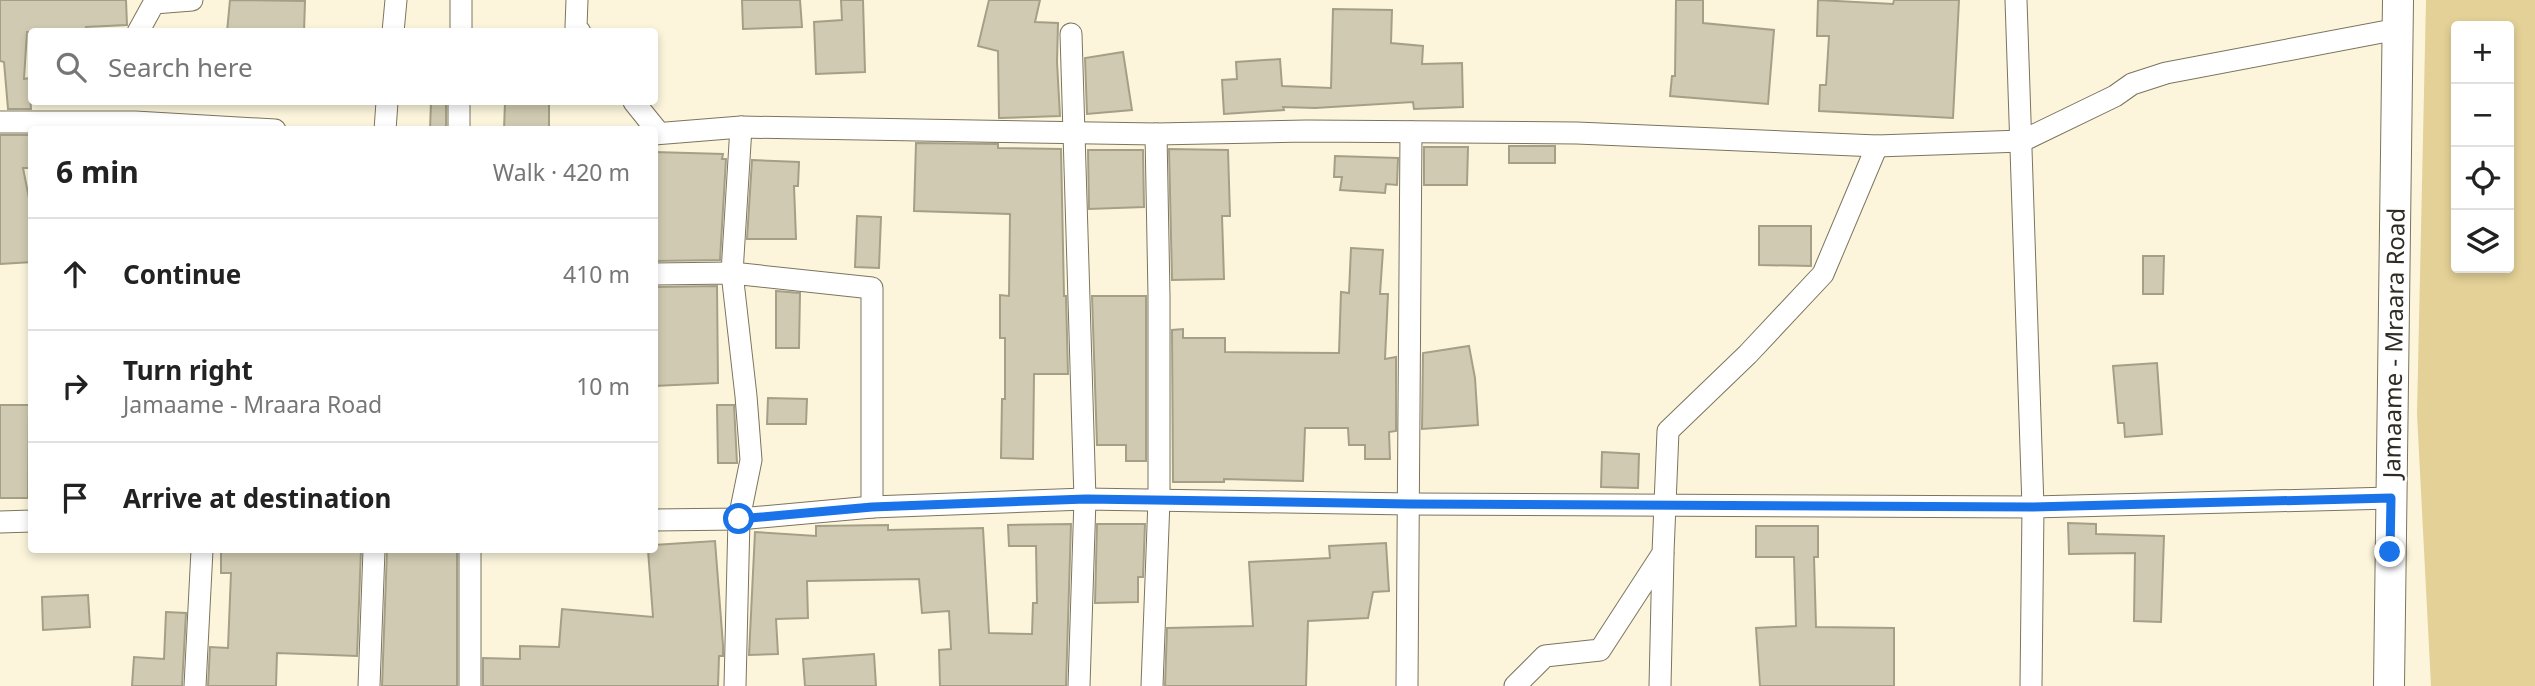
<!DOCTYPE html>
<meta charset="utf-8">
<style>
:root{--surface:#fff;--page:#f6f6f6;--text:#222;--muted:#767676;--line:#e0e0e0}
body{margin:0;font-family:"Noto Sans",sans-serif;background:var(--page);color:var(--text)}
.controls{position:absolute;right:21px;top:21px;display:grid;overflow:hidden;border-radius:7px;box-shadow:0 4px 10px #0003}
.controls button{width:63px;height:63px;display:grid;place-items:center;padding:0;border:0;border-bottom:2px solid var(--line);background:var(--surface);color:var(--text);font:35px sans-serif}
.stop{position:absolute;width:21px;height:21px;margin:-16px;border:5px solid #1a73e8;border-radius:50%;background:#fff}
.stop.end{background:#1a73e8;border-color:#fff;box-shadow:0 2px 7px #0008}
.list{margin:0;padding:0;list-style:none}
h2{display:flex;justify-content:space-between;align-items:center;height:91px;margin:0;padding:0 28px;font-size:30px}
h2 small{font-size:23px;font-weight:400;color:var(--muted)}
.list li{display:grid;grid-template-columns:46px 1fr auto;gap:21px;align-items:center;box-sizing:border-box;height:112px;padding:0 28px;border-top:2px solid var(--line)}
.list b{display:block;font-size:26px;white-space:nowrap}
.list p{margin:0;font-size:23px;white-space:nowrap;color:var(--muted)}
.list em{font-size:23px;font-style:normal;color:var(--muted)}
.icon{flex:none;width:38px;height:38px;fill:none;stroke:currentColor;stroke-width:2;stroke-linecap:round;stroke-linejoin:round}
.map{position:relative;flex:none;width:2535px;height:686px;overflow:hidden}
.search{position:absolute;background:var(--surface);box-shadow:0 4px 10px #0003;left:28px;top:28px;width:630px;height:77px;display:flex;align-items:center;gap:18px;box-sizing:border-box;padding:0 24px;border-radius:7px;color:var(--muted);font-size:26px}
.panel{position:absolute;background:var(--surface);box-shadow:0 4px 10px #0003;left:28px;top:126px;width:630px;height:427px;border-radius:7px}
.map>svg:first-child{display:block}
.green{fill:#e3d197;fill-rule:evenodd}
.building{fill:#d1cab2;stroke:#a59f88;stroke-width:2}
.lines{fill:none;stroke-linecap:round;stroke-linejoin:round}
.street-casing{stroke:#7b745e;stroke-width:23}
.secondary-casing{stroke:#7b745e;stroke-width:32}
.street{stroke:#fff;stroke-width:21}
.secondary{stroke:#fff;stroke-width:30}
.route{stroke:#1a73e8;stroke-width:9}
.labels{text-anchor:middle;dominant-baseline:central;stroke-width:5;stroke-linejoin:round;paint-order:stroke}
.street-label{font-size:24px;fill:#2e2b22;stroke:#fff}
</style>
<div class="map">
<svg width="2535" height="686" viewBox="0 0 2535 686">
<rect width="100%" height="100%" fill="#fcf5dc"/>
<!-- green -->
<path class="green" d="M 2426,0 L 2535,0 L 2535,686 L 2431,686 L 2417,414 ZM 2456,26 L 2509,26 L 2509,268 L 2456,268 Z"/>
<!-- building -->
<g class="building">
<path d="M 0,0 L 126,0 L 127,25 L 86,27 L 85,32 L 27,32 L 24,79 L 29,78 L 31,109 L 8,109 L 4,62 L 0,61 Z"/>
<path d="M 230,0 L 305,1 L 304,32 L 227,32 Z"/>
<path d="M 742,0 L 800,0 L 802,27 L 743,29 Z"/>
<path d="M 841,0 L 863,0 L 865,72 L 816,74 L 814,22 L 842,20 Z"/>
<path d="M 989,0 L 1040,0 L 1035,22 L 1058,23 L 1057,62 L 1060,116 L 999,118 L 998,51 L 978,46 Z"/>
<path d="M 1676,0 L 1703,0 L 1703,23 L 1774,30 L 1768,104 L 1670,96 L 1672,76 L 1675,76 Z"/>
<path d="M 1818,0 L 1893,4 L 1894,0 L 1959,0 L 1953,118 L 1819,111 L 1820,85 L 1826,85 L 1829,36 L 1817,36 Z"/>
<path d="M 1333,9 L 1392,10 L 1391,43 L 1423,46 L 1422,64 L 1462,63 L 1463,107 L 1414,109 L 1413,102 L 1315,108 L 1283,107 L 1284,110 L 1224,114 L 1222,80 L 1237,79 L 1236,62 L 1280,59 L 1282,86 L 1331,88 Z"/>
<path d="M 1123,52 L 1132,110 L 1087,114 L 1085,58 Z"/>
<path d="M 431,102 L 446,102 L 446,130 L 430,130 Z"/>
<path d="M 505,102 L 549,104 L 549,130 L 504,130 Z"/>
<path d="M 0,135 L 29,135 L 31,168 L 23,168 L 32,213 L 32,262 L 0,264 Z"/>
<path d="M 916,143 L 998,144 L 998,148 L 1061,149 L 1064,296 L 1066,296 L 1068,374 L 1034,374 L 1033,459 L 1001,458 L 1002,399 L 1005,399 L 1005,338 L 1000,338 L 1000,295 L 1009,296 L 1010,214 L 914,211 Z"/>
<rect x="1509" y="146" width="46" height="17"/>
<path d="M 1424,147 L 1468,147 L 1467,185 L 1424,185 Z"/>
<path d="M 1169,149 L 1228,150 L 1230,216 L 1222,216 L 1224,279 L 1172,280 Z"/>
<path d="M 1088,150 L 1143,150 L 1144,207 L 1089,209 Z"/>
<path d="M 654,152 L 723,154 L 722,159 L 726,159 L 720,260 L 656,261 Z"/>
<path d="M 1335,156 L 1398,158 L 1397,185 L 1386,184 L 1385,193 L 1340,190 L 1342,177 L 1334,177 Z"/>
<path d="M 752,160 L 799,162 L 798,186 L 794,186 L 796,239 L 747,239 Z"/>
<path d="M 857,216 L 881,217 L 879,268 L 855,267 Z"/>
<path d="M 1759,226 L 1811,226 L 1811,266 L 1759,265 Z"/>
<path d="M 1351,248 L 1383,250 L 1380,294 L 1388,294 L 1385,359 L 1396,357 L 1396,431 L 1389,432 L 1390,459 L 1365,459 L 1365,445 L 1349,445 L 1348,428 L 1305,428 L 1303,481 L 1224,479 L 1224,482 L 1173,482 L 1172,330 L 1183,329 L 1183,338 L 1225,338 L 1225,352 L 1339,353 L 1341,292 L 1349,293 Z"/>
<path d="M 2143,256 L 2164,256 L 2163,294 L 2143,294 Z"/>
<path d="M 717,286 L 718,383 L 654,386 L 656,287 Z"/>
<path d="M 776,291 L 800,293 L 799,348 L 776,348 Z"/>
<path d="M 1092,296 L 1146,296 L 1146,461 L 1126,461 L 1126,445 L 1097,445 Z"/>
<path d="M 1469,346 L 1475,378 L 1478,425 L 1422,429 L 1423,353 Z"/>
<path d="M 2157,363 L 2162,434 L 2125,437 L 2124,423 L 2118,423 L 2113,366 Z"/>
<path d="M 768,398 L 807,399 L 806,424 L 767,424 Z"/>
<path d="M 0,405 L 29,405 L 28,498 L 0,498 Z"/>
<path d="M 717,405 L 734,405 L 737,463 L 718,463 Z"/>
<path d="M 1602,452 L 1639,454 L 1638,488 L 1601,487 Z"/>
<path d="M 2068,523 L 2096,524 L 2096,534 L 2164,536 L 2161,622 L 2134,621 L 2135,553 L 2069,554 Z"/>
<path d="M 1071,524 L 1066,686 L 940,686 L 939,650 L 951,649 L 949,611 L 922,613 L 919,579 L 807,581 L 808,618 L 776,619 L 778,654 L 749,655 L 755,532 L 816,536 L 816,526 L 888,525 L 888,530 L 983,528 L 989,633 L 1032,634 L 1033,603 L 1037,603 L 1036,546 L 1009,546 L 1008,525 Z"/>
<path d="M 1097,524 L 1145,524 L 1143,577 L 1138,577 L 1138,602 L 1095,603 Z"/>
<path d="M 1756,526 L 1818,526 L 1818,557 L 1814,557 L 1816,627 L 1894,628 L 1894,686 L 1760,686 L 1756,628 L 1796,626 L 1794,557 L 1756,557 Z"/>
<path d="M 715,541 L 723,645 L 723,656 L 719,656 L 718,686 L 483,686 L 483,658 L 520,659 L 520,646 L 559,647 L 562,609 L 653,617 L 648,550 L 654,550 L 654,545 Z"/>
<path d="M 1386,543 L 1389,591 L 1373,592 L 1368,618 L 1308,621 L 1306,686 L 1165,686 L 1167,628 L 1253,626 L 1249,562 L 1330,558 L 1329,546 Z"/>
<path d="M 221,550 L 361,550 L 357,656 L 277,653 L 276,686 L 208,686 L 210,647 L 228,648 L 231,573 L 221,573 Z"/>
<path d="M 387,550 L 457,550 L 457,686 L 382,686 Z"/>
<path d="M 88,595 L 90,627 L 43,630 L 42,597 Z"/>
<path d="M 166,612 L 186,613 L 182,686 L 132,686 L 134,657 L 164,659 Z"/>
<path d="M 874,654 L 876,686 L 805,686 L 803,659 Z"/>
</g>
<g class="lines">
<!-- street casing -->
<g class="street-casing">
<g id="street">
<path d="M 577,0 L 576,27 L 580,32"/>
<path d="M 2016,0 L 2033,507 L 2031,686"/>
<path d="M 138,32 L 154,3 L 192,0"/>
<path d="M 393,32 L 396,0"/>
<path d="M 461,32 L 461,0"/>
<path d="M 1071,34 L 1085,499 L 1079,686"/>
<path d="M 634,102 L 659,133"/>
<path d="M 0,122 L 135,122 L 275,130"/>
<path d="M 385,130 L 387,102"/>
<path d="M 459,130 L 459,102"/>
<path d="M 654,134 L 741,127 L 1156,134 L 1306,131 L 1577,133 L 1877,146 L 2022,141 L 2115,96 L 2132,84 L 2166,73 L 2398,29"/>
<path d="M 654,274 L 732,273 L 872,288 L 872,507"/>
<path d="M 654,520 L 739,519 L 872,507 L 1085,499 L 1410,504 L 2033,507 L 2391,498"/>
<path d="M 0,522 L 32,521"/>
<path d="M 470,550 L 470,686"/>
<path d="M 195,686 L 202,550"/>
<path d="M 369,686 L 374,550"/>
<path d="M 735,686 L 739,519 L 751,460 L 746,396 L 732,273 L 741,127"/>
<path d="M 1152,686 L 1159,500 L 1159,296 L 1156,134"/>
<path d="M 1407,686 L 1411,132"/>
<path d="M 1515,686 L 1545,656 L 1600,650 L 1663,553 L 1668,431 L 1748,354 L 1823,274 L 1877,146"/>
<path d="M 1660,686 L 1663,555"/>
</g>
</g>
<!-- secondary casing -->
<g class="secondary-casing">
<path id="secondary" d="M 2389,686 L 2398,0"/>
</g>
<!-- street -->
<use href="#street" class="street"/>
<!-- secondary -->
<use href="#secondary" class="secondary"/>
</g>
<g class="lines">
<!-- route -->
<path class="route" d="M 739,519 L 872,507 L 1086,499 L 1410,504 L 2033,507 L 2391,498 L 2390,552"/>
</g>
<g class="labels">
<!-- street labels -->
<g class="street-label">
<text transform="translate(2393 343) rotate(-89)">Jamaame - Mraara Road</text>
</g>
</g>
</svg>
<div class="controls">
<button>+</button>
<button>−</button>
<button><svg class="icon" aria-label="locate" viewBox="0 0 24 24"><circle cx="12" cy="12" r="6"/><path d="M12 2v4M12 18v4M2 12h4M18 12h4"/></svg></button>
<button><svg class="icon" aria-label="layers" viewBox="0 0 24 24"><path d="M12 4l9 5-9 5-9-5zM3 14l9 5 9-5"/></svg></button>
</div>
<div class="stop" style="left:739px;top:519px"></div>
<div class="stop end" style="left:2390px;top:552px"></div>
<div class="search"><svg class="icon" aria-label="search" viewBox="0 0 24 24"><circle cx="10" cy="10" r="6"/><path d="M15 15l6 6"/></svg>Search here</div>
<section class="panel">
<h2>6 min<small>Walk · 420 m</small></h2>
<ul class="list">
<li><svg class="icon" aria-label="ahead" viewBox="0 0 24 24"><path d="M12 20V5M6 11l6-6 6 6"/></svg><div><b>Continue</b></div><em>410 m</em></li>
<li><svg class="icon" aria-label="right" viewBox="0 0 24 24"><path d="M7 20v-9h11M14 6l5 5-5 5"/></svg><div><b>Turn right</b><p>Jamaame - Mraara Road</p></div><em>10 m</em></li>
<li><svg class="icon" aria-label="arrive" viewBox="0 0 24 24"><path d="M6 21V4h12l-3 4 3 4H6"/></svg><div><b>Arrive at destination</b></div></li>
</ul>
</section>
</div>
